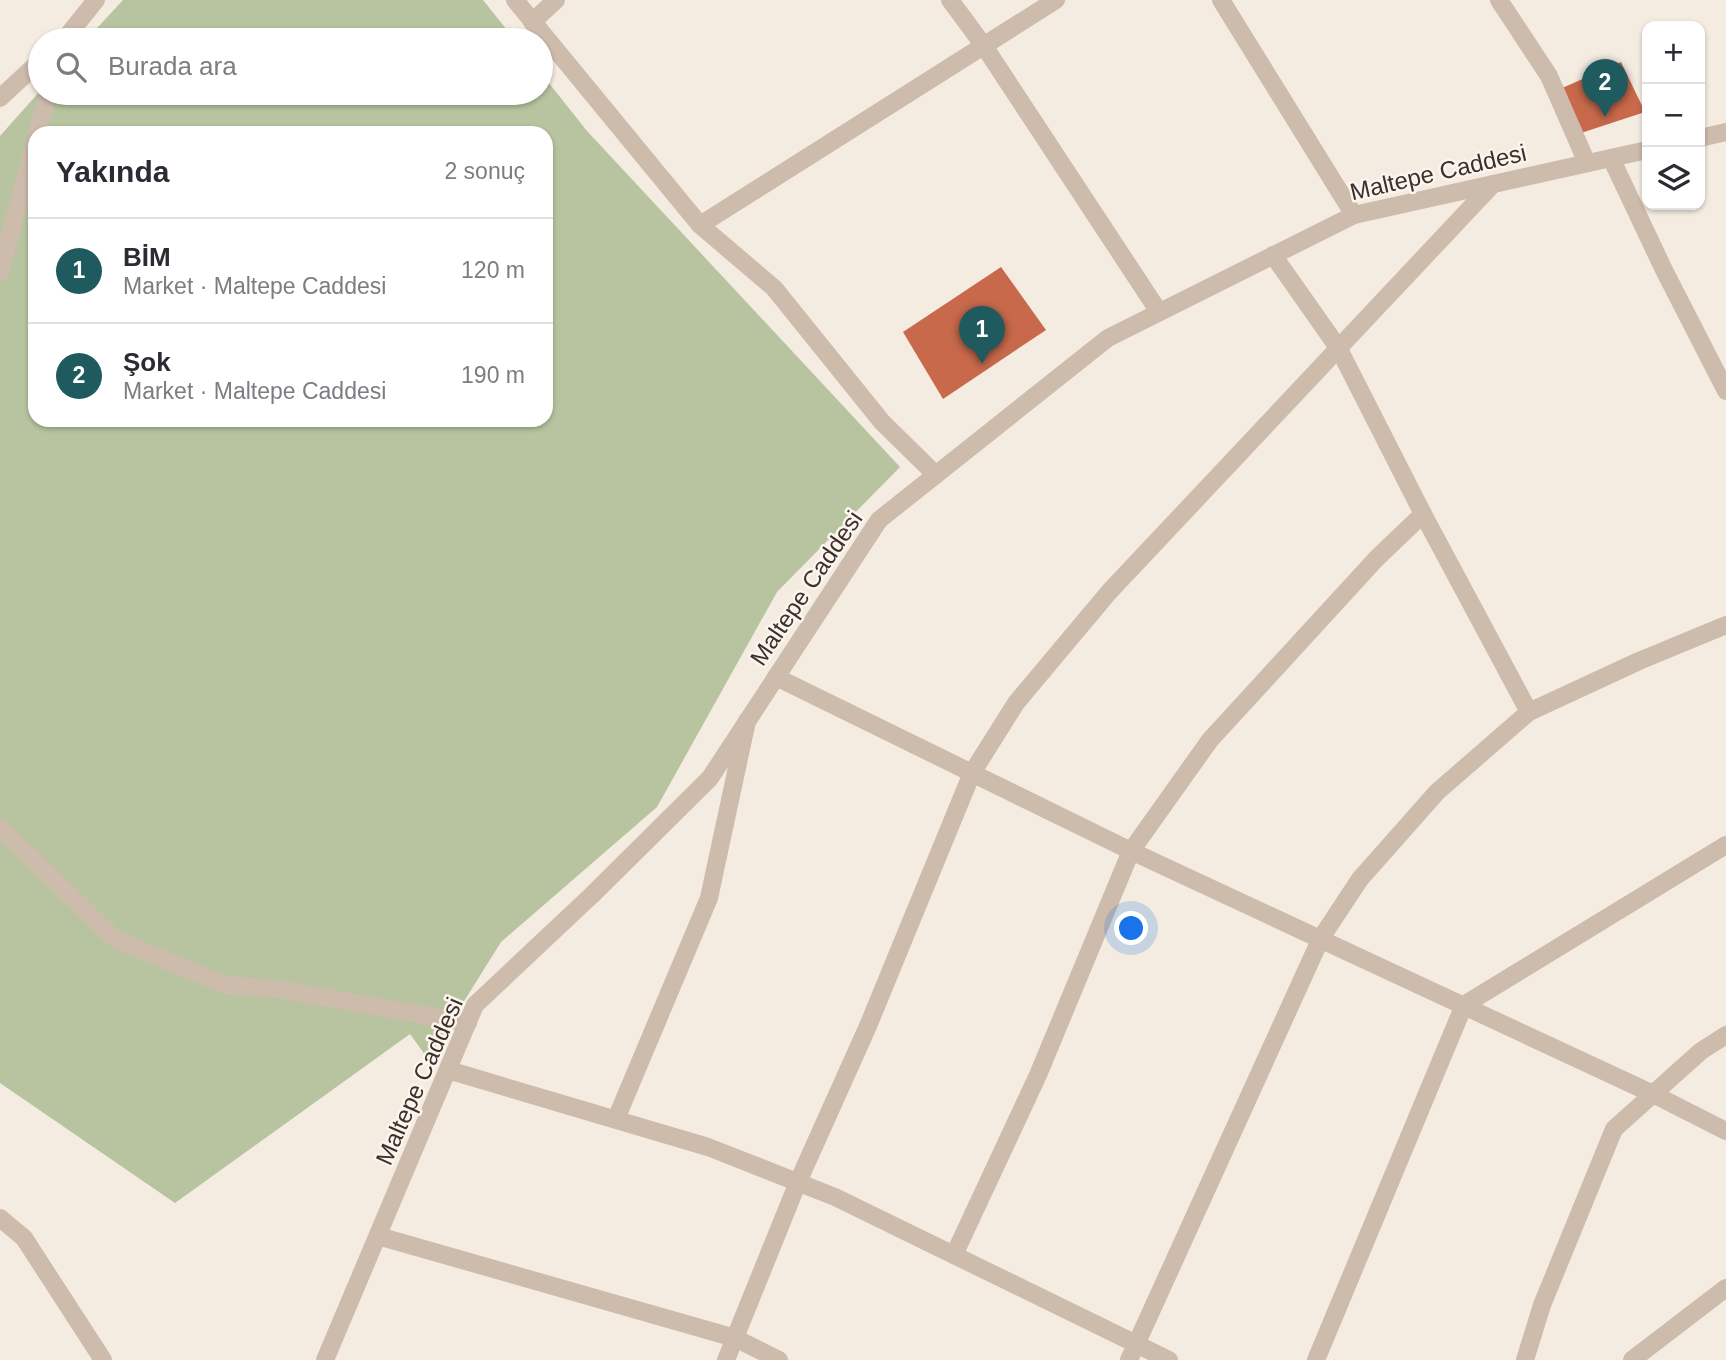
<!DOCTYPE html>
<html lang="tr">
<meta charset="utf-8">
<style>
:root{--surface:#fff;--page:#f7f7f7;--text:#2b2b33;--muted:#7c7c81;--line:#e1e1e2;--accent:#1f5a5e}
body{margin:0;font-family:Helvetica,sans-serif;background:var(--page);color:var(--text)}
.controls{position:absolute;right:21px;top:21px;display:grid;overflow:hidden;border-radius:14px;box-shadow:0 2px 5px #0004}
.controls button{width:63px;height:63px;display:grid;place-items:center;padding:0;border:0;border-bottom:2px solid var(--line);background:var(--surface);color:var(--text);font:35px sans-serif}
.you{position:absolute;left:1132px;top:929px;width:24px;height:24px;margin:-18px;border:5px solid #fff;border-radius:50%;background:#1a73e8;box-shadow:0 0 0 10px #1a73e833}
.badge{display:grid;place-items:center;width:46px;height:46px;border-radius:50%;background:var(--accent);color:#fff;font-size:23px;font-weight:700}
.pin{position:absolute;translate:-50% -58px;filter:drop-shadow(0 2px 4px #0008)}
.pin::after{content:'';position:absolute;top:37px;width:24px;height:21px;background:inherit;clip-path:polygon(0 0,100% 0,50% 100%)}
.list{margin:0;padding:0;list-style:none}
h2{display:flex;justify-content:space-between;align-items:center;height:91px;margin:0;padding:0 28px;font-size:30px}
h2 small{font-size:23px;font-weight:400;color:var(--muted)}
.list li{display:grid;grid-template-columns:46px 1fr auto;gap:21px;align-items:center;box-sizing:border-box;height:105px;padding:0 28px;border-top:2px solid var(--line)}
.list b{display:block;font-size:26px;white-space:nowrap}
.list p{margin:0;font-size:23px;white-space:nowrap;color:var(--muted)}
.list em{font-size:23px;font-style:normal;color:var(--muted)}
.icon{flex:none;width:38px;height:38px;fill:none;stroke:currentColor;stroke-width:2;stroke-linecap:round;stroke-linejoin:round}
.map{position:relative;flex:none;width:1726px;height:1360px;overflow:hidden}
.search{position:absolute;background:var(--surface);box-shadow:0 2px 5px #0004;left:28px;top:28px;width:525px;height:77px;display:flex;align-items:center;gap:18px;box-sizing:border-box;padding:0 24px;border-radius:38px;color:var(--muted);font-size:26px}
.panel{position:absolute;background:var(--surface);box-shadow:0 2px 5px #0004;left:28px;top:126px;width:525px;height:301px;border-radius:21px}
.map>svg:first-child{display:block}
.green{fill:#b8c4a0;fill-rule:evenodd}
.building{fill:#c8694b}
.lines{fill:none;stroke-linecap:round;stroke-linejoin:round}
.minor{stroke:#cdbbac;stroke-width:18}
.tertiary{stroke:#cdbbac;stroke-width:18}
.labels{text-anchor:middle;dominant-baseline:central;stroke-width:5;stroke-linejoin:round;paint-order:stroke}
.street-label{font-size:24px;fill:#3b302b;stroke:#fbf5ee}
</style>
<div class="map">
<svg width="1726" height="1360" viewBox="0 0 1726 1360">
<rect width="100%" height="100%" fill="#f4ebe1"/>
<!-- green -->
<g class="green">
<path d="M 123,0 L 483,0 L 515,40 L 86,40 Z"/>
<path d="M 541,73 L 587,131 L 900,467 L 777,592 L 657,807 L 501,942 L 428,1059 L 410,1034 L 175,1203 L 0,1083 L 0,136 L 40,91 L 541,93 ZM 35,133 L 546,133 L 546,420 L 35,420 Z"/>
</g>
<!-- building -->
<g class="building">
<path d="M 1621,62 L 1645,112 L 1581,133 L 1560,89 Z"/>
<path d="M 1001,267 L 1046,330 L 943,399 L 903,332 Z"/>
</g>
<g class="lines">
<!-- minor -->
<g class="minor">
<path d="M 515,0 L 700,225 L 774,288 L 882,422 L 936,475"/>
<path d="M 950,0 L 984,46 L 1159,312"/>
<path d="M 1221,0 L 1354,215"/>
<path d="M 1499,0 L 1549,76 L 1587,163"/>
<path d="M 532,22 L 556,0"/>
<path d="M 64,40 L 96,0"/>
<path d="M 0,98 L 40,61"/>
<path d="M 37,133 L 49,93"/>
<path d="M 1611,158 L 1664,270 L 1726,391"/>
<path d="M 700,225 L 1056,0"/>
<path d="M 1273,255 L 1339,349 L 1423,514 L 1529,712"/>
<path d="M 0,272 L 35,142"/>
<path d="M 776,677 L 1131,851 L 1653,1094 L 1726,1131"/>
<path d="M 0,827 L 115,939 L 225,985 L 279,989 L 468,1023"/>
<path d="M 448,1070 L 708,1147 L 835,1197 L 1169,1360"/>
<path d="M 616,1119 L 709,898 L 747,721"/>
<path d="M 0,1218 L 24,1238 L 103,1360"/>
<path d="M 378,1236 L 735,1338 L 779,1360"/>
<path d="M 954,1255 L 1038,1075 L 1131,851 L 1210,740 L 1376,559 L 1423,514"/>
<path d="M 726,1360 L 798,1182 L 868,1026 L 972,773 L 1016,703 L 1109,592 L 1493,184"/>
<path d="M 1129,1360 L 1321,938 L 1360,879 L 1437,792 L 1529,712 L 1639,661 L 1726,625"/>
<path d="M 1316,1360 L 1464,1005 L 1726,845"/>
<path d="M 1525,1360 L 1542,1305 L 1614,1129 L 1701,1051 L 1726,1035"/>
<path d="M 1632,1360 L 1726,1288"/>
</g>
<!-- tertiary -->
<g class="tertiary">
<path d="M 1700,138 L 1726,132"/>
<path d="M 325,1360 L 475,1005 L 592,895 L 710,778 L 879,520 L 1108,338 L 1354,215 L 1647,150"/>
</g>
</g>
<g class="labels">
<!-- street labels -->
<g class="street-label">
<text transform="translate(1438 172) rotate(-13)">Maltepe Caddesi</text>
<text transform="translate(806 588) rotate(-56)">Maltepe Caddesi</text>
<text transform="translate(419 1081) rotate(-66)">Maltepe Caddesi</text>
</g>
</g>
</svg>
<div class="controls">
<button>+</button>
<button>−</button>
<button><svg class="icon" aria-label="layers" viewBox="0 0 24 24"><path d="M12 4l9 5-9 5-9-5zM3 14l9 5 9-5"/></svg></button>
</div>
<div class="you"></div>
<div class="pin badge" style="left:982px;top:364px">1</div>
<div class="pin badge" style="left:1605px;top:117px">2</div>
<div class="search"><svg class="icon" aria-label="search" viewBox="0 0 24 24"><circle cx="10" cy="10" r="6"/><path d="M15 15l6 6"/></svg>Burada ara</div>
<section class="panel">
<h2>Yakında<small>2 sonuç</small></h2>
<ul class="list">
<li><span class="badge">1</span><div><b>BİM</b><p>Market · Maltepe Caddesi</p></div><em>120 m</em></li>
<li><span class="badge">2</span><div><b>Şok</b><p>Market · Maltepe Caddesi</p></div><em>190 m</em></li>
</ul>
</section>
</div>
